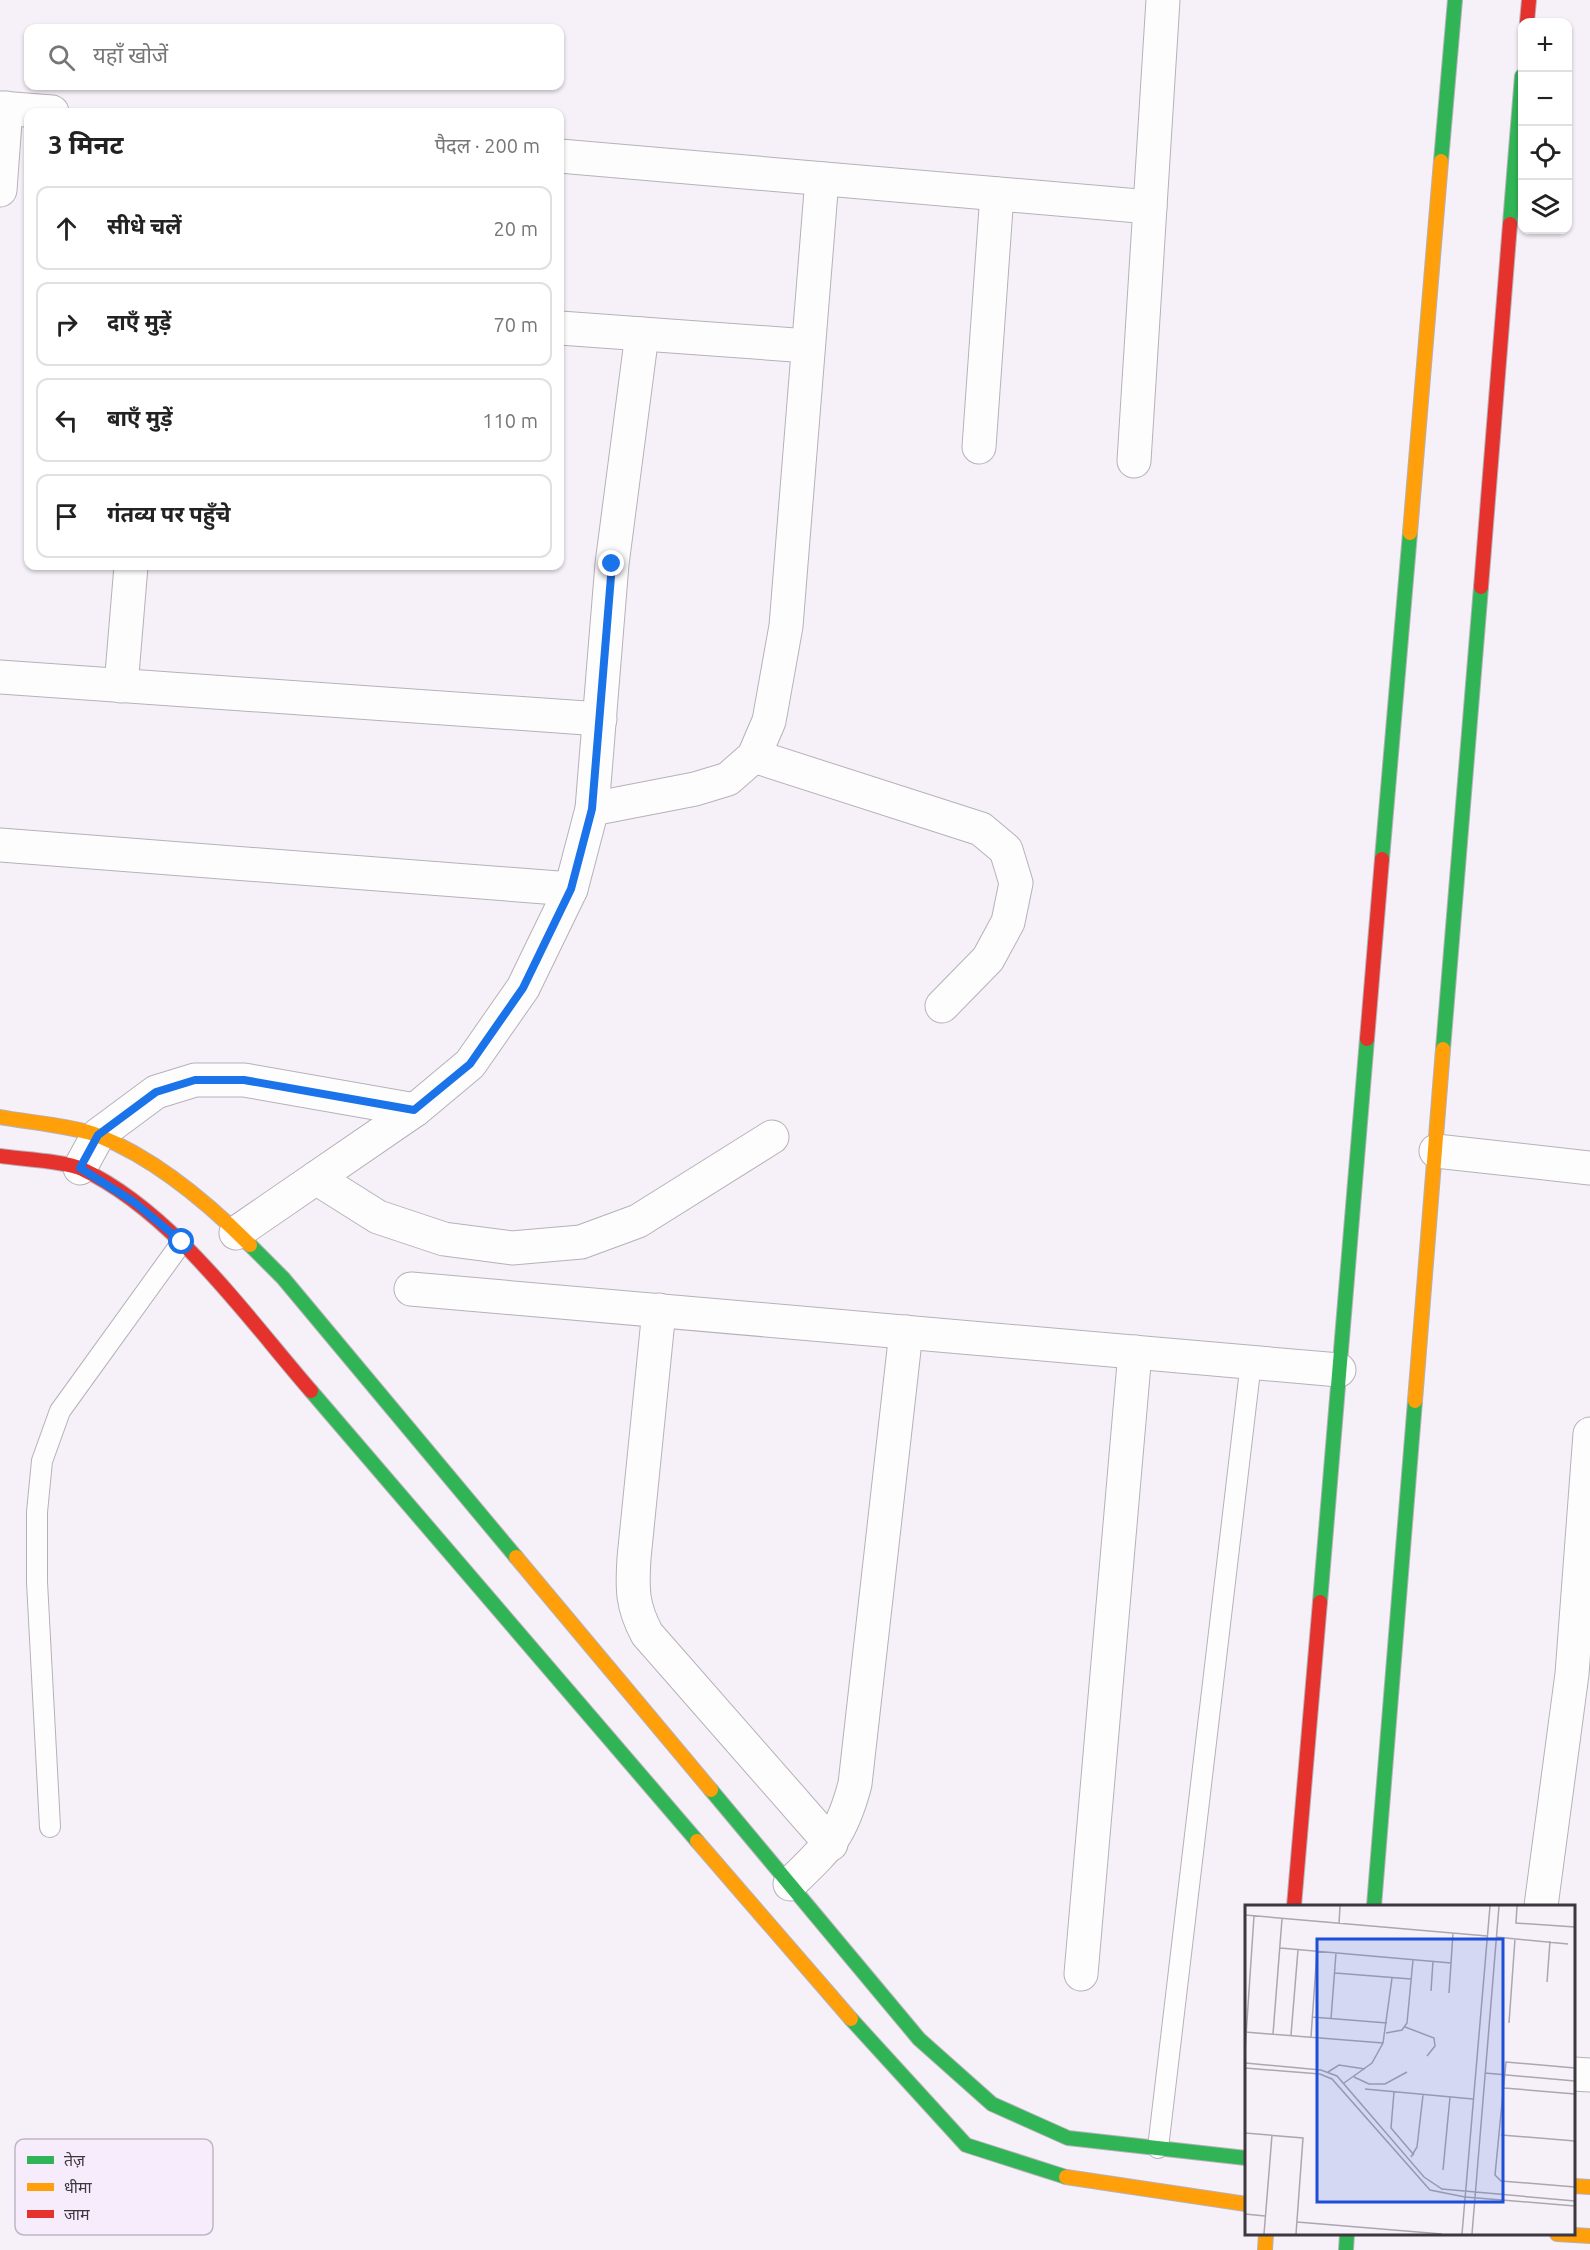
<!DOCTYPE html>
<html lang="hi">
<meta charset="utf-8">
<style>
:root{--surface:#fff;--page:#f6f6f6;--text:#222;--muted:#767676;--line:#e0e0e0}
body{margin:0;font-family:Ubuntu,"Noto Sans Devanagari",sans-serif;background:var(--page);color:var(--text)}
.controls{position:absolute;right:18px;top:18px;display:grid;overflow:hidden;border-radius:12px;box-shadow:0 2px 4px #0004}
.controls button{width:54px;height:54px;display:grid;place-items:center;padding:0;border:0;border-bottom:2px solid var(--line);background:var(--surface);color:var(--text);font:30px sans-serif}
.stop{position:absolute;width:18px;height:18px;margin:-14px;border:4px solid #1a73e8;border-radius:50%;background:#fff}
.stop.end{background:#1a73e8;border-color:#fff;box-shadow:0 2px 6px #0008}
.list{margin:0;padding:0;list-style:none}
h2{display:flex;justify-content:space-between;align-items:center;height:78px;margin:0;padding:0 24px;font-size:26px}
h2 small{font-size:20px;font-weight:400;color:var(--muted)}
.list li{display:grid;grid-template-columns:39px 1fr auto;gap:18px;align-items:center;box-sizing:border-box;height:84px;margin:0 12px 12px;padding:0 12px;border:2px solid var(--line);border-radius:12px}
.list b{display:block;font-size:22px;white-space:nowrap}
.list em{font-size:20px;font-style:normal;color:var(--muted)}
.icon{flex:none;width:33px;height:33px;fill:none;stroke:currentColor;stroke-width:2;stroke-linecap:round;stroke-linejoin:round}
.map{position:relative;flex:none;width:1590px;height:2250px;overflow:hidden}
.search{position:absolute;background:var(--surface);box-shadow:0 2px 4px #0004;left:24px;top:24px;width:540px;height:66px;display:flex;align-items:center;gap:15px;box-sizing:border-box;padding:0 21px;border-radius:12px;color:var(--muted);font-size:22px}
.panel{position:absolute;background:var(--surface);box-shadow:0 2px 4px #0004;left:24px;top:108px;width:540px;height:462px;border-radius:12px}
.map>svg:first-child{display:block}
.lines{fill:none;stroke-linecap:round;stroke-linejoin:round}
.lane-casing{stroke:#b6b1b8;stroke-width:22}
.street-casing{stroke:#b6b1b8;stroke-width:35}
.fast-casing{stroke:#b6b1b8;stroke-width:16}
.slow-casing{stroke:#b6b1b8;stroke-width:16}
.jam-casing{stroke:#b6b1b8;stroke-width:16}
.lane{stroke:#fefdfe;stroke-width:20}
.street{stroke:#fefdfe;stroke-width:33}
.fast{stroke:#30b455;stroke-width:14}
.slow{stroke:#ff9f0a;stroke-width:14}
.jam{stroke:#e5322d;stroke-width:14}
.route{stroke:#1a73e8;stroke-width:8}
.inset-road{fill:none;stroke:#aca6ae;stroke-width:1.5}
.view{fill:#1d4ed8;fill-opacity:0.15;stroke:#1d4ed8;stroke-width:3}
.inset-edge{fill:none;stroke:#3c383e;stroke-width:3}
.key{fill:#f7ecfc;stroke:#bfb6c3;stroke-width:1.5}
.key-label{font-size:16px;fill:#3c383e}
</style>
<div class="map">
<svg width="1590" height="2250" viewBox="0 0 1590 2250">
<rect width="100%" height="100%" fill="#f6f0f8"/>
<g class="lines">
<!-- lane casing -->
<g class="lane-casing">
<g id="lane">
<path d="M 50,1827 L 37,1582 L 37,1512 L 42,1461 L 60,1411 L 182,1242"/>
<path d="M 1158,2148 L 1251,1362"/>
</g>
</g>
<!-- street casing -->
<g class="street-casing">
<g id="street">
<path d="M 0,108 L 52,112"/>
<path d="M 560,156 L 1150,207"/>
<path d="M 0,190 L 6,108"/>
<path d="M 560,328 L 808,346"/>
<path d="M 979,447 L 997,194"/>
<path d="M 1134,461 L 1163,0"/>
<path d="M 0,677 L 600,719"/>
<path d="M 121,686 L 131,566"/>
<path d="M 754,756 L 981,829 L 1006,850 L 1016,883 L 1008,922 L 988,959 L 942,1006"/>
<path d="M 592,809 L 695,789 L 728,779 L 754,756 L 769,721 L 786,626 L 822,179"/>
<path d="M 0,845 L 571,889"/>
<path d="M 1436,1151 L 1590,1168"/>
<path d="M 80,1168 L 98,1135 L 156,1092 L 195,1080 L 244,1080 L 415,1110"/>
<path d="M 316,1178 L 378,1217 L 444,1239 L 512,1248 L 581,1242 L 638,1221 L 772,1137"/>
<path d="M 236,1233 L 415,1110 L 470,1064 L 523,988 L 571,889 L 592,809 L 612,564 L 642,334"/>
<path d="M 411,1289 L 1339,1370"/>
<path d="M 659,1310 L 634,1558 C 632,1589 632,1606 647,1634 L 831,1844"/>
<path d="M 790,1884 C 828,1847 841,1837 855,1784 L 906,1332"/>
<path d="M 1541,1906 L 1572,1674 L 1590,1434"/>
<path d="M 1081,1974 L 1135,1352"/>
<path d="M 1574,2074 L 1590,2075"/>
</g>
</g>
<!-- fast casing -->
<g class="fast-casing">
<g id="fast">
<path d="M 1441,161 L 1455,0"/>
<path d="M 1510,224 L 1522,76"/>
<path d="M 1382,859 L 1410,533"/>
<path d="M 1443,1049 L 1481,587"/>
<path d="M 250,1245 L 283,1278 L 516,1557"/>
<path d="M 311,1391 L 697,1841"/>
<path d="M 1320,1602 L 1367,1039"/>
<path d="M 711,1790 L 919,2039 L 992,2104 L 1068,2138 L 1246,2158"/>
<path d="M 1374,1906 L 1415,1401"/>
<path d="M 851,2019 L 966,2145 L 1066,2177"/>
<path d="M 1346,2250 L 1347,2234"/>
</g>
</g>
<!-- slow casing -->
<g class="slow-casing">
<g id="slow">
<path d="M 1410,533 L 1441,161"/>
<path d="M 0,1117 C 26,1122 76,1126 99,1136 C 156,1159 207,1202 250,1245"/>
<path d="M 1415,1401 L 1443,1049"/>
<path d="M 516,1557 L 711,1790"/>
<path d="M 697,1841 L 851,2019"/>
<path d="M 1066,2177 L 1246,2204"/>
<path d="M 1574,2186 L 1590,2187"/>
<path d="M 1557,2234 L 1590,2236"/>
<path d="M 1265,2250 L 1266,2234"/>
</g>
</g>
<!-- jam casing -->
<g class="jam-casing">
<g id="jam">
<path d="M 1527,22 L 1529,0"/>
<path d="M 1481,587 L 1510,224"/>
<path d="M 1367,1039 L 1382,859"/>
<path d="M 0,1156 C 20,1159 65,1161 82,1169 C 173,1212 246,1316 311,1391"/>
<path d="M 1294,1906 L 1320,1602"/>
</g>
</g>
<!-- lane -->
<use href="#lane" class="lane"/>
<!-- street -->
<use href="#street" class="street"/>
<!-- fast -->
<use href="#fast" class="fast"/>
<!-- slow -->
<use href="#slow" class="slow"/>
<!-- jam -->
<use href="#jam" class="jam"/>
</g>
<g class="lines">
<!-- route -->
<path class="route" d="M 182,1242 L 134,1202 L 80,1168 L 98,1135 L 156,1092 L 195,1080 L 244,1080 L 414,1110 L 470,1064 L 523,988 L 571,889 L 592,809 L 612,564"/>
</g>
<!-- overview -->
<g transform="translate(1245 1905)">
<rect width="330" height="330" fill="#f6f0f8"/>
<path class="inset-road" d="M 272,1 L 271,18 L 330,22M 0,10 L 242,31M 94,19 L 95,1M 251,32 L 323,39M 35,43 L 206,58M 90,68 L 166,74M 302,77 L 305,36M 186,86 L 188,56M 204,88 L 208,28M 67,112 L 142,118M 86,114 L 91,48M 264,118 L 270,34M 160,122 L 189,133 L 190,141 L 182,151M 0,127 L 138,138M 141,128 L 157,125 L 162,118 L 168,55M 28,129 L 37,14M 46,130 L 53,45M 66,132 L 72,46M 0,146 L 9,11M 0,158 L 76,165 L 92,171 L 179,272 L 197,284 L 330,296M 0,163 L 75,169 L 87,174 L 185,285 L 220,292 L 330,301M 330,163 L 261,157 L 250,270 L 256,276 L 330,282M 83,167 L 94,160 L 120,164M 240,168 L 330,176M 109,172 L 124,179 L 140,179 L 162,167M 99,178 L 127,158 L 138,138 L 147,73M 259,183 L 330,189M 120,184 L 228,194M 149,187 L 146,223 L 169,250M 0,228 L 58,233 L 51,329M 256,230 L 330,236M 166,252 L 172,242 L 178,190M 198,265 L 205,192M 0,309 L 20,311M 52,317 L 197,329M 19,329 L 27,230M 217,329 L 245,1M 227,329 L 254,1"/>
<path class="view" d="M 72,34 L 258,34 L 258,297 L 72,297 Z"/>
<rect width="330" height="330" class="inset-edge"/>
</g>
<!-- legend -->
<rect x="15" y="2139" width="198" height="96" rx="9" class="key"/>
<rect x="27" y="2156" width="27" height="8" fill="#30b455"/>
<rect x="27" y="2183" width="27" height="8" fill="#ff9f0a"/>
<rect x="27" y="2210" width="27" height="8" fill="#e5322d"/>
<g class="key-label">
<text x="64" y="2166">तेज़</text>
<text x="64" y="2193">धीमा</text>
<text x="64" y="2220">जाम</text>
</g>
</svg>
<div class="controls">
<button>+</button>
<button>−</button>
<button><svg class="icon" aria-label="locate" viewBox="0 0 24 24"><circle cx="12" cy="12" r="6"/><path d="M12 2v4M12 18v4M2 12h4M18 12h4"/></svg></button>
<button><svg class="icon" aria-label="layers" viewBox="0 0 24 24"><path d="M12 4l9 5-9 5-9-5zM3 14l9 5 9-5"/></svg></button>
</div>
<div class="stop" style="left:182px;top:1242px"></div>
<div class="stop end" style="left:612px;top:564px"></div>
<div class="search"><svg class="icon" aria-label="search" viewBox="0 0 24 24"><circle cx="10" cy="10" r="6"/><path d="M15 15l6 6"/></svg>यहाँ खोजें</div>
<section class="panel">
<h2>3 मिनट<small>पैदल · 200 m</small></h2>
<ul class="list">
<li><svg class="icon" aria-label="ahead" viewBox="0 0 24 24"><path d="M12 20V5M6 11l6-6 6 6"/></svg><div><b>सीधे चलें</b></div><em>20 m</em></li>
<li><svg class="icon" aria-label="right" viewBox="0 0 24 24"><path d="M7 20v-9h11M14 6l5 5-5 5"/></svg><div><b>दाएँ मुड़ें</b></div><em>70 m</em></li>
<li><svg class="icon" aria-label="left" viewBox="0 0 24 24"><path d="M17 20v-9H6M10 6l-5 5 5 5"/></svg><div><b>बाएँ मुड़ें</b></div><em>110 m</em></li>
<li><svg class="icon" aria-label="arrive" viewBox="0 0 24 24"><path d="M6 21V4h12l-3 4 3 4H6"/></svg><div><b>गंतव्य पर पहुँचे</b></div></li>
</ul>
</section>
</div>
